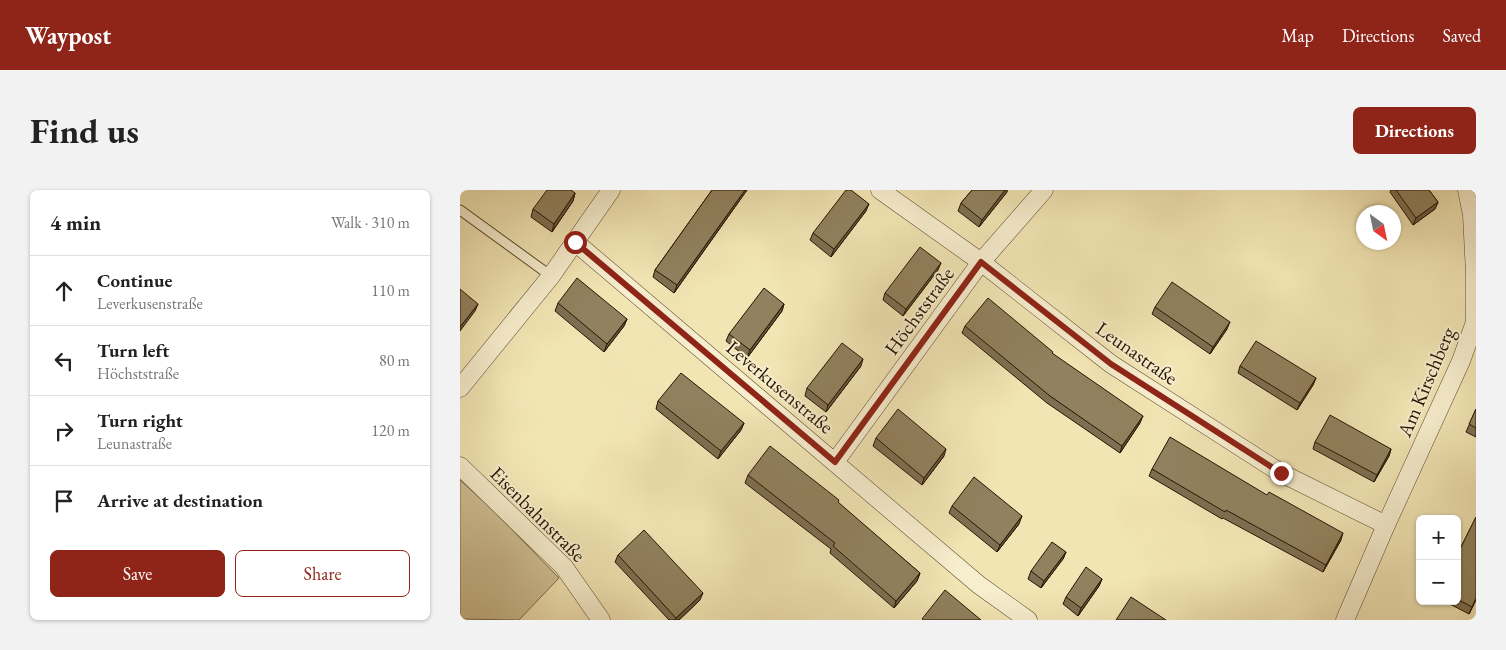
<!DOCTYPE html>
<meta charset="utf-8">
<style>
:root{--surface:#fff;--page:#f2f2f2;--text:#222;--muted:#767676;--line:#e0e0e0;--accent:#8f2418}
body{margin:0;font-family:"EB Garamond",serif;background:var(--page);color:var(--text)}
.controls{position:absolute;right:15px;bottom:15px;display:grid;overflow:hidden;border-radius:8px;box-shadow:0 1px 4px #0004}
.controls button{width:45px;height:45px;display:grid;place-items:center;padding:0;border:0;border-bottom:1px solid var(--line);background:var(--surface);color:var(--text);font:25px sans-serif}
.compass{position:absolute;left:896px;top:15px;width:45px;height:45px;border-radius:50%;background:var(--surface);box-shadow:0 1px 4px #0004;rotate:147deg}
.stop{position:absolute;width:15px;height:15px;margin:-11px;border:4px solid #8f2418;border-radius:50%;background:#fff}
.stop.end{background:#8f2418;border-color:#fff;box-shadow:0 1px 5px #0008}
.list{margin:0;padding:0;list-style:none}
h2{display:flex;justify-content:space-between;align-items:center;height:65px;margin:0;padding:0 20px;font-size:21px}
h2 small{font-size:16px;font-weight:400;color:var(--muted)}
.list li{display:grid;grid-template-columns:32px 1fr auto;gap:15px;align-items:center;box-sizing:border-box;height:70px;padding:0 20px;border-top:1px solid var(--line)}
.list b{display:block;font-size:19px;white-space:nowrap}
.list p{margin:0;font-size:16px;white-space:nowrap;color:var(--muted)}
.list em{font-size:16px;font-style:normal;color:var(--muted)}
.actions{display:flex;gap:10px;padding:15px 20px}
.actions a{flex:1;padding:11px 0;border:1px solid var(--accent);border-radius:8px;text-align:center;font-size:18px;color:var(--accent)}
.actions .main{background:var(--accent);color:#fff}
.icon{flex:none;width:28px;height:28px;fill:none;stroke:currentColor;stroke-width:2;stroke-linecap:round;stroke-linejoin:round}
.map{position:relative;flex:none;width:1016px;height:430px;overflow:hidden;border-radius:8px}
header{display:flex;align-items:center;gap:30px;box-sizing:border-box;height:70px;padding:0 25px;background:var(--accent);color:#fff}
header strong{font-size:24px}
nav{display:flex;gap:28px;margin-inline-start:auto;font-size:18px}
.intro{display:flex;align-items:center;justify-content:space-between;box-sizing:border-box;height:120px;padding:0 30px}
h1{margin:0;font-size:35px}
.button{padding:12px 22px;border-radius:8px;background:var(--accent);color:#fff;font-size:18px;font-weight:700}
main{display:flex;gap:30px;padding:0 30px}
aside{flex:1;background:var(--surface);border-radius:8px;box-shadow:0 1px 4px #0004}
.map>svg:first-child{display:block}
.green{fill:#d0c196;stroke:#7c6a4c}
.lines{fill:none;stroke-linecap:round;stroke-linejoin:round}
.service-casing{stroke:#5a482e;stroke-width:11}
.minor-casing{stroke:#5a482e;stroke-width:19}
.service{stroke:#f7eece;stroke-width:9}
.minor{stroke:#f7eece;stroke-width:18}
.wall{fill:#7d6f51;stroke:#281401}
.shaded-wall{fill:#665a42;stroke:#281401}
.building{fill:#91815e;stroke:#281401}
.route{stroke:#8f2418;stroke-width:6}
.labels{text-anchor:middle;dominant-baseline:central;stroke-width:4;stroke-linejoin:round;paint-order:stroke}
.street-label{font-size:20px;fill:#281401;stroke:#f7eece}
</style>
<header>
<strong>Waypost</strong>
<nav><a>Map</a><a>Directions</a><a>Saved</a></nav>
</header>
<div class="intro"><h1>Find us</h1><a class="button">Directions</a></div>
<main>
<aside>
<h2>4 min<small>Walk · 310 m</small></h2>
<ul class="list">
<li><svg class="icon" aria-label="ahead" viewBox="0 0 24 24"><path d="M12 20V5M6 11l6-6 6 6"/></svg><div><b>Continue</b><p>Leverkusenstraße</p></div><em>110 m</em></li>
<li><svg class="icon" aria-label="left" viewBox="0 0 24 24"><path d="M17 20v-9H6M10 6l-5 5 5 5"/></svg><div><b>Turn left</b><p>Höchststraße</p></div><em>80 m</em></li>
<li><svg class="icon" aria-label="right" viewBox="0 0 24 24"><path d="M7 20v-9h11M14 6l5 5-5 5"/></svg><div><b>Turn right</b><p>Leunastraße</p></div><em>120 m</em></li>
<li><svg class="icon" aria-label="arrive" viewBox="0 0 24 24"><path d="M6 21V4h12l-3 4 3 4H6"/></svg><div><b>Arrive at destination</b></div></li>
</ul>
<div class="actions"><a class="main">Save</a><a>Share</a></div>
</aside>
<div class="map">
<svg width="1016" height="430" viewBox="0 0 1016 430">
<rect width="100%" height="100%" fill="#f2e5b4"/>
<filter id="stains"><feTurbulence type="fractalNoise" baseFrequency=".004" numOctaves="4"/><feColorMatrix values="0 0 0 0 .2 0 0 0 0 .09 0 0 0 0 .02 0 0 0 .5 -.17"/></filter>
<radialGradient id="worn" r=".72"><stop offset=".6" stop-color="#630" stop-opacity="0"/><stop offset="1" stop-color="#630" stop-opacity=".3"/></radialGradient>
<!-- green -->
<path class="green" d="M 0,290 L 33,320 L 99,388 L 59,430 L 0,429 Z"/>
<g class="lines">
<!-- service casing -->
<g class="service-casing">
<path id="service" d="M 0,20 L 91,86"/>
</g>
<!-- minor casing -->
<g class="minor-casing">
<g id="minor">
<path d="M 420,0 L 521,72 L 651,174 L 821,283 L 926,335"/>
<path d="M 115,52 L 519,395 L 568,430"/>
<path d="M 0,198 L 91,86 L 151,0"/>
<path d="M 375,272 L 521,72 L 584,0"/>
<path d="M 0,276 L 104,377 L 141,430"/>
<path d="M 885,430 L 926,335 L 1001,171 L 1015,132 L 1015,83 L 1012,25 L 1007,0"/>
</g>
</g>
<!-- service -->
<use href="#service" class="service"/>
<!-- minor -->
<use href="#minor" class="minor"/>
</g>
<!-- wall -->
<g class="wall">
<path d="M 252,0 L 287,0 L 214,103 L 193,87 L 195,80 Z"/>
<path d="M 512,0 L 547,0 L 547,2 L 519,37 L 498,21 L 501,13 Z"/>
<path d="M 931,0 L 969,0 L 978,12 L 975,19 L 953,35 L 930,2 Z"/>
<path d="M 115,3 L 113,11 L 92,42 L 71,27 L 73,19 Z"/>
<path d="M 406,21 L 371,67 L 350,50 L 353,43 Z"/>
<path d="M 478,80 L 443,126 L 423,110 L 425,103 Z"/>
<path d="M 98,113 L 167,129 L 164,136 L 144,162 L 95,121 Z"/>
<path d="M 324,114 L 322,121 L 287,168 L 266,151 L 269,144 Z"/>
<path d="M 695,117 L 767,139 L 750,164 L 692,124 Z"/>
<path d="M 505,136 L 593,164 L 680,233 L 660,263 L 587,213 L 502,143 Z"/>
<path d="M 401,176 L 366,222 L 345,206 L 347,198 Z"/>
<path d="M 780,176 L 856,188 L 853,195 L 837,220 L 778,183 Z"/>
<path d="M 198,211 L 284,233 L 281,240 L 258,269 L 196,219 Z"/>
<path d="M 1016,219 L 1016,247 L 1006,242 Z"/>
<path d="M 416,248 L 484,266 L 462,295 L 413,256 Z"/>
<path d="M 855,252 L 931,259 L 929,266 L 914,292 L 853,259 Z"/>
<path d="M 692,279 L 881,350 L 863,382 L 763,328 L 762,329 L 689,286 Z"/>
<path d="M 288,285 L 378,313 L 460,383 L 457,391 L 434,418 L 370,363 L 371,359 L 285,293 Z"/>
<path d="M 492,316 L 559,334 L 537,362 L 489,323 Z"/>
<path d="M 1016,327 L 1016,410 L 1009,424 L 984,411 L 997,411 L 997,365 Z"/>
<path d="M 606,362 L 603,369 L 581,398 L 568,389 L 571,381 Z"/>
<path d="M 158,365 L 240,410 L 219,430 L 209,430 L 155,372 Z"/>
<path d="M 642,389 L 639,396 L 618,426 L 603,414 L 606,407 Z"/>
</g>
<!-- shaded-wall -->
<g class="shaded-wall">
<path d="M 285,0 L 287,0 L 214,103 L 217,95 Z"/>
<path d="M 545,0 L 547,0 L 547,2 L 519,37 L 522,30 Z"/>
<path d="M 115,3 L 113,11 L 92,42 L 94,34 Z"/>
<path d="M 978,12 L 975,19 L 953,35 L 956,28 Z"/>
<path d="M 409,14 L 406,21 L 371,67 L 374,59 Z"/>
<path d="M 481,73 L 478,80 L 443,126 L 446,119 Z"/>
<path d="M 18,114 L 15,121 L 0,141 L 0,137 Z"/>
<path d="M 324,114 L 322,121 L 287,168 L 290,160 Z"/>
<path d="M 167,129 L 164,136 L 144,162 L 147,154 Z"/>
<path d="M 770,132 L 767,139 L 750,164 L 753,157 Z"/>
<path d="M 403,169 L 401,176 L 366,222 L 368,215 Z"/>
<path d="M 856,188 L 853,195 L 837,220 L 840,213 Z"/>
<path d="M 683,226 L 680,233 L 660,263 L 662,256 Z"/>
<path d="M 284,233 L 281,240 L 258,269 L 261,261 Z"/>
<path d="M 486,259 L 484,266 L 462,295 L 464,288 Z"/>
<path d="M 931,259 L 929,266 L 914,292 L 917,285 Z"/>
<path d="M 562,326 L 559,334 L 537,362 L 540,355 Z"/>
<path d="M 883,343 L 881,350 L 863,382 L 866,375 Z"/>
<path d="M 606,362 L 603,369 L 581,398 L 584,391 Z"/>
<path d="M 460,383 L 457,391 L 434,418 L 436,411 Z"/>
<path d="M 642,389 L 639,396 L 618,426 L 621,418 Z"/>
<path d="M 243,403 L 240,410 L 219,430 L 215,430 L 216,428 Z"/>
<path d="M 1016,408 L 1016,410 L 1009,424 L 1012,417 Z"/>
</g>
<!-- building -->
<g class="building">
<path d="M 87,0 L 111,0 L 115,3 L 94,34 L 73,19 Z"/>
<path d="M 252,0 L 285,0 L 217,95 L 195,80 Z"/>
<path d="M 386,0 L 391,0 L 409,14 L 374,59 L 353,43 Z"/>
<path d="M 512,0 L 545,0 L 522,30 L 501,13 Z"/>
<path d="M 936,0 L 969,0 L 978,12 L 956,28 Z"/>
<path d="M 460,57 L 481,73 L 446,119 L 425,103 Z"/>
<path d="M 117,88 L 167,129 L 147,154 L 98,113 Z"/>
<path d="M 712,92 L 770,132 L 753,157 L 695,117 Z"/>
<path d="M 304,98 L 324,114 L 290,160 L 269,144 Z"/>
<path d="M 0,99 L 18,114 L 0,137 Z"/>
<path d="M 528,108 L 593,162 L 592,163 L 683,226 L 662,256 L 590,206 L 505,136 Z"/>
<path d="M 796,151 L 856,188 L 840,213 L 780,176 Z"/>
<path d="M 382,153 L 403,169 L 368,215 L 347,198 Z"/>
<path d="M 221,183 L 284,233 L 261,261 L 198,211 Z"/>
<path d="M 438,219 L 486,259 L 464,288 L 416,248 Z"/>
<path d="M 1016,219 L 1016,238 L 1009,234 Z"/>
<path d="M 870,225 L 931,259 L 917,285 L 855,252 Z"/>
<path d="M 710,247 L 807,305 L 809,302 L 883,343 L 866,375 L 766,320 L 765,322 L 692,279 Z"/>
<path d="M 310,256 L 379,310 L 378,312 L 460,383 L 436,411 L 373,356 L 375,353 L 288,285 Z"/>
<path d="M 514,287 L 562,326 L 540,355 L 492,316 Z"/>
<path d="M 1016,327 L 1016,408 L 1012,417 L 997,409 L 997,365 Z"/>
<path d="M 184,340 L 243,403 L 216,428 L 158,365 Z"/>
<path d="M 592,352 L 606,362 L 584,391 L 571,381 Z"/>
<path d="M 626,377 L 642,389 L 621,418 L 606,407 Z"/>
<path d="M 485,400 L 521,430 L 464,430 L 462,429 Z"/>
<path d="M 671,407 L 706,430 L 656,430 Z"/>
</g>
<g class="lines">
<!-- route -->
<path class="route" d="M 115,52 L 375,272 L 521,72 L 651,174 L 821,283"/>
</g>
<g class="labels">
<!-- street labels -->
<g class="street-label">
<text transform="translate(459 121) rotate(-54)">Höchststraße</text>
<text transform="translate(677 163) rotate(35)">Leunastraße</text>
<text transform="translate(966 192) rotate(-67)">Am Kirschberg</text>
<text transform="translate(320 197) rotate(40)">Leverkusenstraße</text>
<text transform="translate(78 324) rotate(45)">Eisenbahnstraße</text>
</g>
</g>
<rect width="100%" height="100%" filter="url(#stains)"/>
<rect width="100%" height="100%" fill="url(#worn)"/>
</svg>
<div class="controls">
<button>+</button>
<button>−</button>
</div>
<svg class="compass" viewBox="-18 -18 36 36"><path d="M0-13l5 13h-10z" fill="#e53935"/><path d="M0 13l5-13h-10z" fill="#767676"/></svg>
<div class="stop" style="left:115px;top:52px"></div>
<div class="stop end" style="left:821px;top:283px"></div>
</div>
</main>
